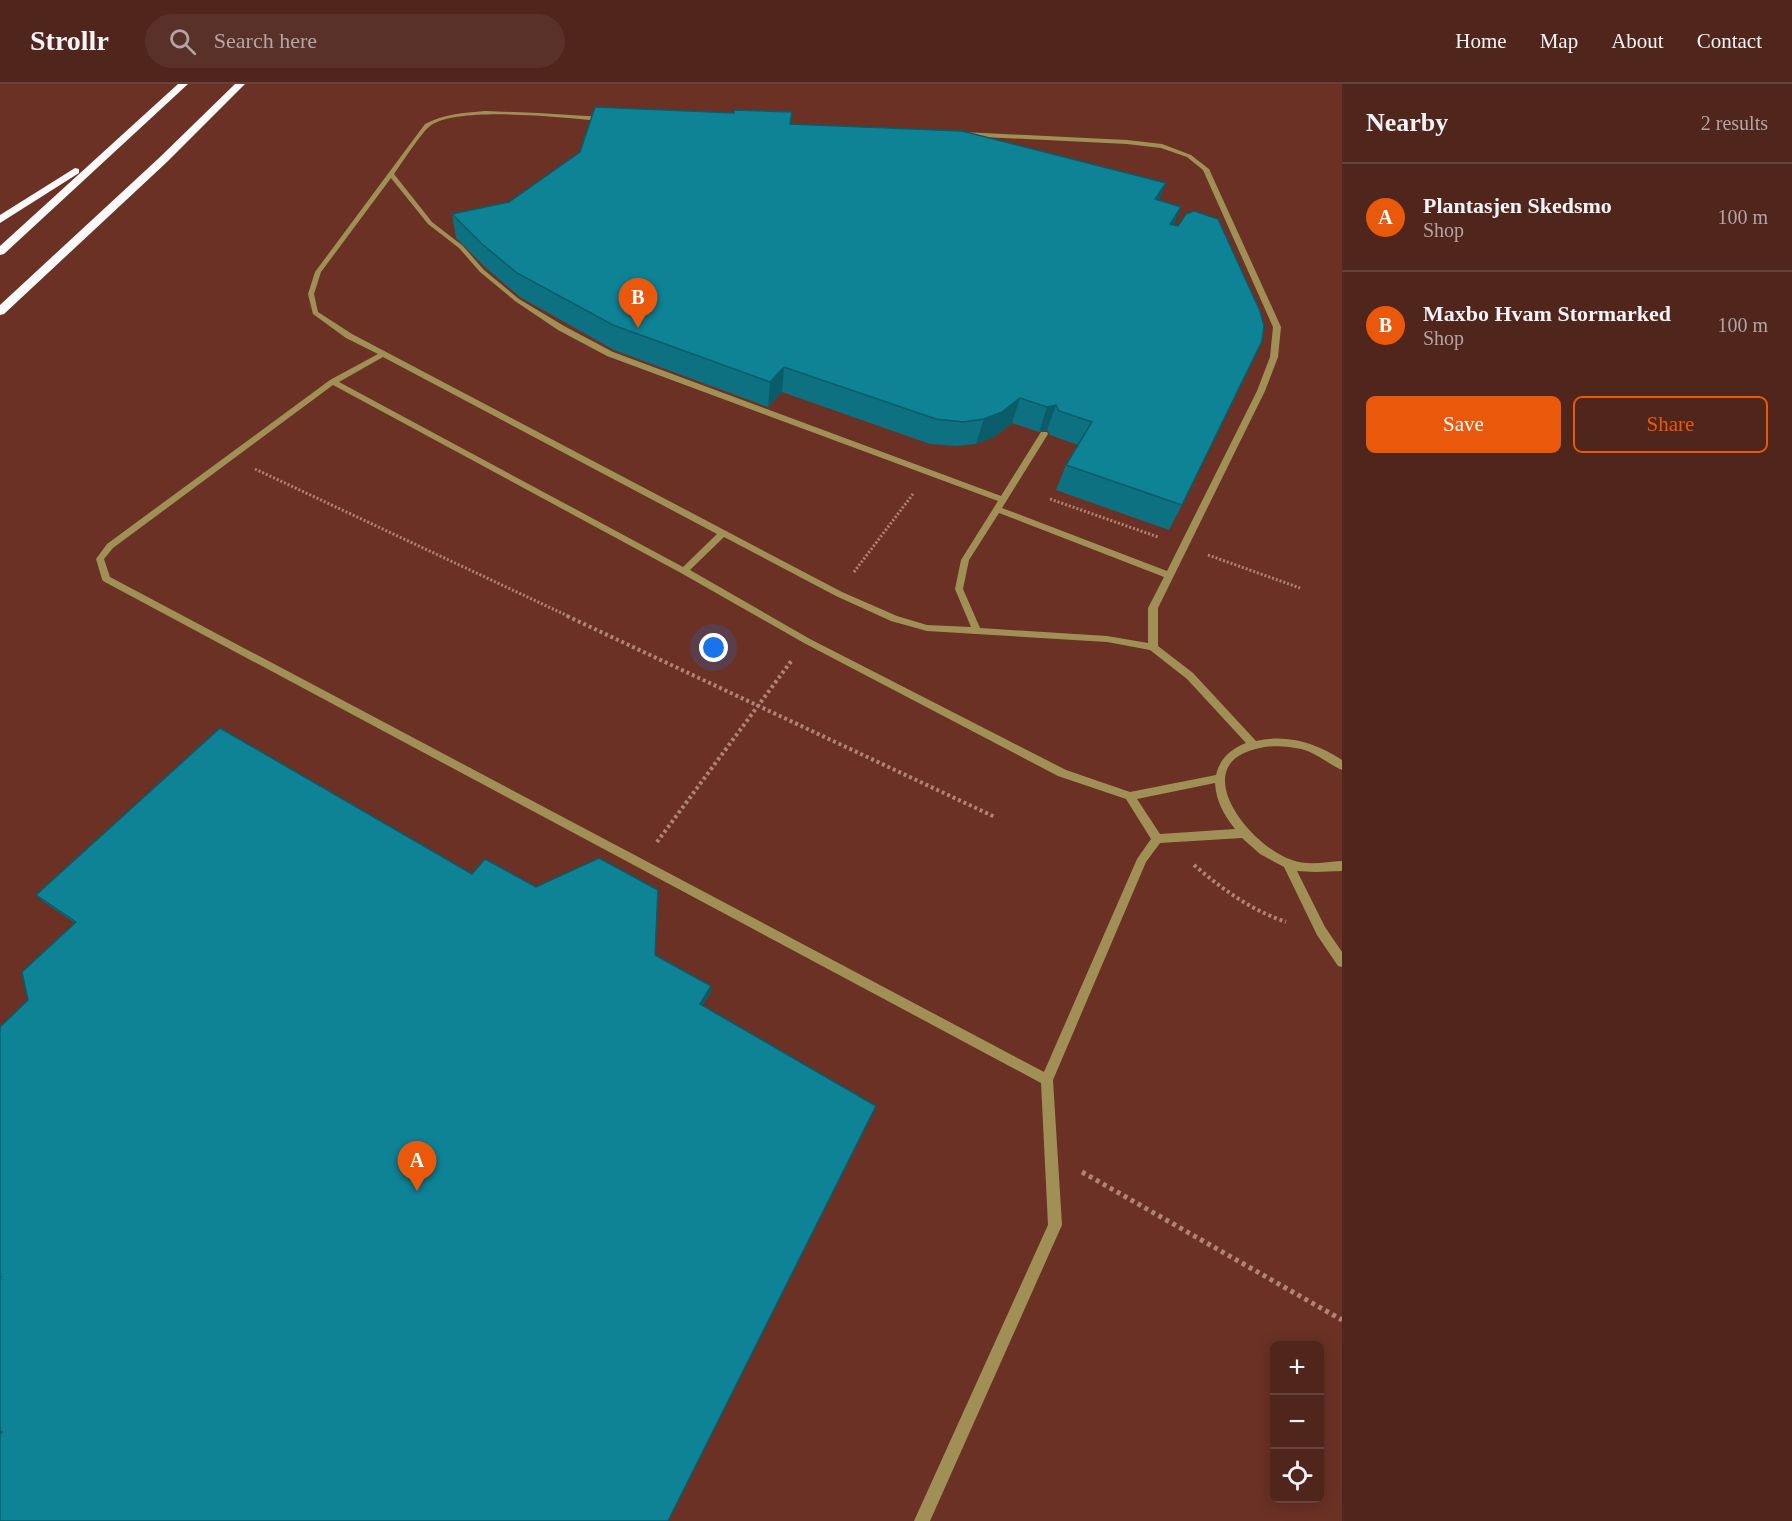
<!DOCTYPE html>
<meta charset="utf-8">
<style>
:root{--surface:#50251c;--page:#5a3129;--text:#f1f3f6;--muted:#b4a5a3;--line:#67423b;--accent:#ea580c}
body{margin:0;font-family:Georgia,serif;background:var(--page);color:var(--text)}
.controls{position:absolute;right:18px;bottom:18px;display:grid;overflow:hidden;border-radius:9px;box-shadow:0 3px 15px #0003}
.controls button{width:54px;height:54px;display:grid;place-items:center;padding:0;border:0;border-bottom:2px solid var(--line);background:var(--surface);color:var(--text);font:30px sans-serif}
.you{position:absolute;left:714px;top:564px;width:21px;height:21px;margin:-15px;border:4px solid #fff;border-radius:50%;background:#1a73e8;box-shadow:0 0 0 9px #1a73e833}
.badge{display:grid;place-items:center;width:39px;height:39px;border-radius:50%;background:var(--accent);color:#fff;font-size:20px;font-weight:700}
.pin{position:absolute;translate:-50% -50px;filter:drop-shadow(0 2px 3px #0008)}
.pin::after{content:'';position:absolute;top:32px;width:21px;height:18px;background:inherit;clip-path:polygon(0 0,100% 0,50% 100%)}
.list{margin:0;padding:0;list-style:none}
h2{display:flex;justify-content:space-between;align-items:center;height:78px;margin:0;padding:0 24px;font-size:26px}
h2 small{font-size:20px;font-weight:400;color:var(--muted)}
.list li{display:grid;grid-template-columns:39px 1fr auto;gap:18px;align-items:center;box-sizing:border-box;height:108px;padding:0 24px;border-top:2px solid var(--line)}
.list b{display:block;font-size:22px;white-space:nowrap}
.list p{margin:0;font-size:20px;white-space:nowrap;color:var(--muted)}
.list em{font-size:20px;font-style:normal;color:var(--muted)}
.actions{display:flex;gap:12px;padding:18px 24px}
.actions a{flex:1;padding:14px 0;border:2px solid var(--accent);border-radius:9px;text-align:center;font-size:21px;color:var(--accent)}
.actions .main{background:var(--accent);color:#fff}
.icon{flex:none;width:33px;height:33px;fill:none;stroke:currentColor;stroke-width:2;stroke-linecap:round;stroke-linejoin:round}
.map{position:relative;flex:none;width:1342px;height:1437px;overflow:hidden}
header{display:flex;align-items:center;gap:36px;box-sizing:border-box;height:84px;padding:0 30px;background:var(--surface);border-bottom:2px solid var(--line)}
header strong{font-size:28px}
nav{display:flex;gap:33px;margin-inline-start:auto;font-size:21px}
.search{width:420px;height:54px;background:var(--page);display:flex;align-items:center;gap:15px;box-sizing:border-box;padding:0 21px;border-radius:33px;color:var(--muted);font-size:22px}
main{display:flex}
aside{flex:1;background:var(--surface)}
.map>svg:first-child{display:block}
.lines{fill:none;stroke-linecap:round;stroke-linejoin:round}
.path-far2{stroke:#b08278;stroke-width:3;stroke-dasharray:2 2;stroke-linecap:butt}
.path-far1{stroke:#b08278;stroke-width:4;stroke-dasharray:3 3;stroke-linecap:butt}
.path{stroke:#b08278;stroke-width:5;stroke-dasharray:4 4;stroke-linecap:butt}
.minor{fill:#a19056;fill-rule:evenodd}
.highway{fill:#f9f9f9;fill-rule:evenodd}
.wall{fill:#0d7181}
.shaded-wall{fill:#0a5c69}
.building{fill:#0f8396;stroke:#0a5c69;stroke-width:1.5}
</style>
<header>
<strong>Strollr</strong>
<div class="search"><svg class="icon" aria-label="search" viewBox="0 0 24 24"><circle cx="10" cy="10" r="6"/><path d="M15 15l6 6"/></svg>Search here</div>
<nav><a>Home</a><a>Map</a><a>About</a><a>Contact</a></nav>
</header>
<main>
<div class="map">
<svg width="1342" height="1437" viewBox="0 0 1342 1437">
<rect width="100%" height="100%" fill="#6b3125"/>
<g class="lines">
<!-- path-far2 -->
<g class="path-far2">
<path d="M 255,385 L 570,533"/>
<path d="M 1050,415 L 1158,453"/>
<path d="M 1208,471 L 1300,504"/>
<path d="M 854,488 L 913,410"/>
</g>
<!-- path-far1 -->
<g class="path-far1">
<path d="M 567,532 L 995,733"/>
<path d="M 657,758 L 792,576"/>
<path d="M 1194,781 C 1222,805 1251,826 1286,838"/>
</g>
<!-- path -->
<path class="path" d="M 1082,1088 L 1342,1236"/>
<!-- minor -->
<path class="minor" d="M 485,27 L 538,29 L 603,33 L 606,35 L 603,37 C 566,34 458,21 430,42 C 421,49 402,79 394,90 L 432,138 L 463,162 L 484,186 L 519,215 L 564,242 L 613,268 L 1001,412 L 1041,348 L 1047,348 L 1048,350 L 1002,424 L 1167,487 L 1257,307 L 1270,273 L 1273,243 L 1203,86 L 1187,73 L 1161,64 L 1127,60 L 963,52 L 960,50 L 963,48 L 1127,56 L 1162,60 L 1191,71 L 1209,85 L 1281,243 L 1278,273 L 1265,307 L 1158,524 L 1158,562 L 1193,589 L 1256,657 C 1287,650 1316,659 1342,676 L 1342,686 C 1328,680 1317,669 1301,665 C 1288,662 1273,661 1260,664 C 1184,679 1249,762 1292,776 C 1307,782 1326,778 1342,777 L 1342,787 L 1315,788 L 1297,787 L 1325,843 L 1342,868 L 1342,883 L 1338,882 L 1317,851 L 1284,783 L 1260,770 L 1242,754 L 1160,759 L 1146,778 L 1053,996 L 1062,1141 L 930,1437 L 914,1437 L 1048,1141 L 1041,999 L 103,497 L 102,495 L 96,475 L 107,460 L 330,296 L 378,270 L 346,254 L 313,230 L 308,210 L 315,188 L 425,40 C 444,30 463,29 485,27 ZM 391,94 L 428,140 L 459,164 L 480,188 L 515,217 L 558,246 L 607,272 L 998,417 L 961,476 L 955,505 L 971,543 L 927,541 L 897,532 L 842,508 L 352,250 L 318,228 L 314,210 L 321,188 ZM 383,273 L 717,450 L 683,483 L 339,298 ZM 333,301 L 681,489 L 804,559 L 1058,692 L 1126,715 L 1151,755 L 1137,775 L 1044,988 L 110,493 L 104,475 L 113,464 ZM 999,429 L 1164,493 L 1148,524 L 1148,559 L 1107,552 L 980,544 L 963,505 L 969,476 ZM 724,453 L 836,512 L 891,537 L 927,547 L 1107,558 L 1150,566 L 1187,595 L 1246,659 C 1231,665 1220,674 1216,691 L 1130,708 L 1066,686 L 810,555 L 690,486 ZM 1215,699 C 1216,717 1224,731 1235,745 L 1160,750 L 1137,715 Z"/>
<!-- highway -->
<g class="highway">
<path d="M 178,0 L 188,0 L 4,170 L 0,171 L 0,162 Z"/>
<path d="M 235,0 L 245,0 L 167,78 L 4,230 L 0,231 L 0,221 L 159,74 Z"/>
<path d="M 75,84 L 79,85 L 79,89 L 0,139 L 0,131 Z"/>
</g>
</g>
<!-- wall -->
<g class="wall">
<path d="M 791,40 L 1166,99 L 1159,116 L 1181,123 L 1174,141 L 1182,421 L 1169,446 L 1056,406 L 1066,381 L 1078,361 L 1050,351 L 1047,346 L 1039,348 L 1012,339 L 994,353 L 976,360 L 956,362 L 930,360 L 782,308 L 768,323 L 614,266 L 520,213 L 486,184 L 456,154 L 452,130 L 509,118 Z"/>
<path d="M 472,790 L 656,871 L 711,902 L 711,908 L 702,922 L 2,1348 L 1,1193 L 28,916 L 75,839 L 44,818 L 36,811 Z"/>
</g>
<!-- shaded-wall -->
<g class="shaded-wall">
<path d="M 1166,99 L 1156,123 L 1155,115 Z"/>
<path d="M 1181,123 L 1172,147 L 1170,140 Z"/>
<path d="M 784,283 L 782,308 L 768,323 L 770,298 Z"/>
<path d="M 1020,314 L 1012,339 L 994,353 L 976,360 L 984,335 Z"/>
<path d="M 1056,321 L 1047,346 L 1039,348 L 1047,323 Z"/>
<path d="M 711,902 L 711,908 L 699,926 L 700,920 Z"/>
</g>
<!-- building -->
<g class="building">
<path d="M 595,23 L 734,29 L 734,26 L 792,28 L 790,40 L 962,47 L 1166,99 L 1155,115 L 1181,123 L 1170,140 L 1178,142 L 1186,130 L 1194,127 L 1218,135 L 1260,227 L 1264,242 L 1262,257 L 1182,421 L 1066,381 L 1092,338 L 1059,327 L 1056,321 L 1047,323 L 1020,314 L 1002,328 L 984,335 L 963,338 L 936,335 L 784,283 L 770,298 L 613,241 L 517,189 L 482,160 L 452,130 L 509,118 L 580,68 Z"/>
<path d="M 220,644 L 472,790 L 485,775 L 536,803 L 599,774 L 658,806 L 655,871 L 711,902 L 700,920 L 876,1022 L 668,1437 L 0,1437 L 0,1350 L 2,1348 L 0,1347 L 0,1194 L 1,1193 L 0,1193 L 0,943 L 28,916 L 22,888 L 76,838 L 36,811 Z"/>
</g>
</svg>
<div class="controls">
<button>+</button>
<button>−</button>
<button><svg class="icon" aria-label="locate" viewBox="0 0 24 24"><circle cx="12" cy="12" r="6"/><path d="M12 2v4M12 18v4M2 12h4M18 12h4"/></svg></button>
</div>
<div class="you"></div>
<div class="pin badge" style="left:417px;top:1107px">A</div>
<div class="pin badge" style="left:638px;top:244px">B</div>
</div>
<aside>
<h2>Nearby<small>2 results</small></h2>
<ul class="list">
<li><span class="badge">A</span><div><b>Plantasjen Skedsmo</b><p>Shop</p></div><em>100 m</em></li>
<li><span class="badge">B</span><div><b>Maxbo Hvam Stormarked</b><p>Shop</p></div><em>100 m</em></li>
</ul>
<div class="actions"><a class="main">Save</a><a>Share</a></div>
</aside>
</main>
